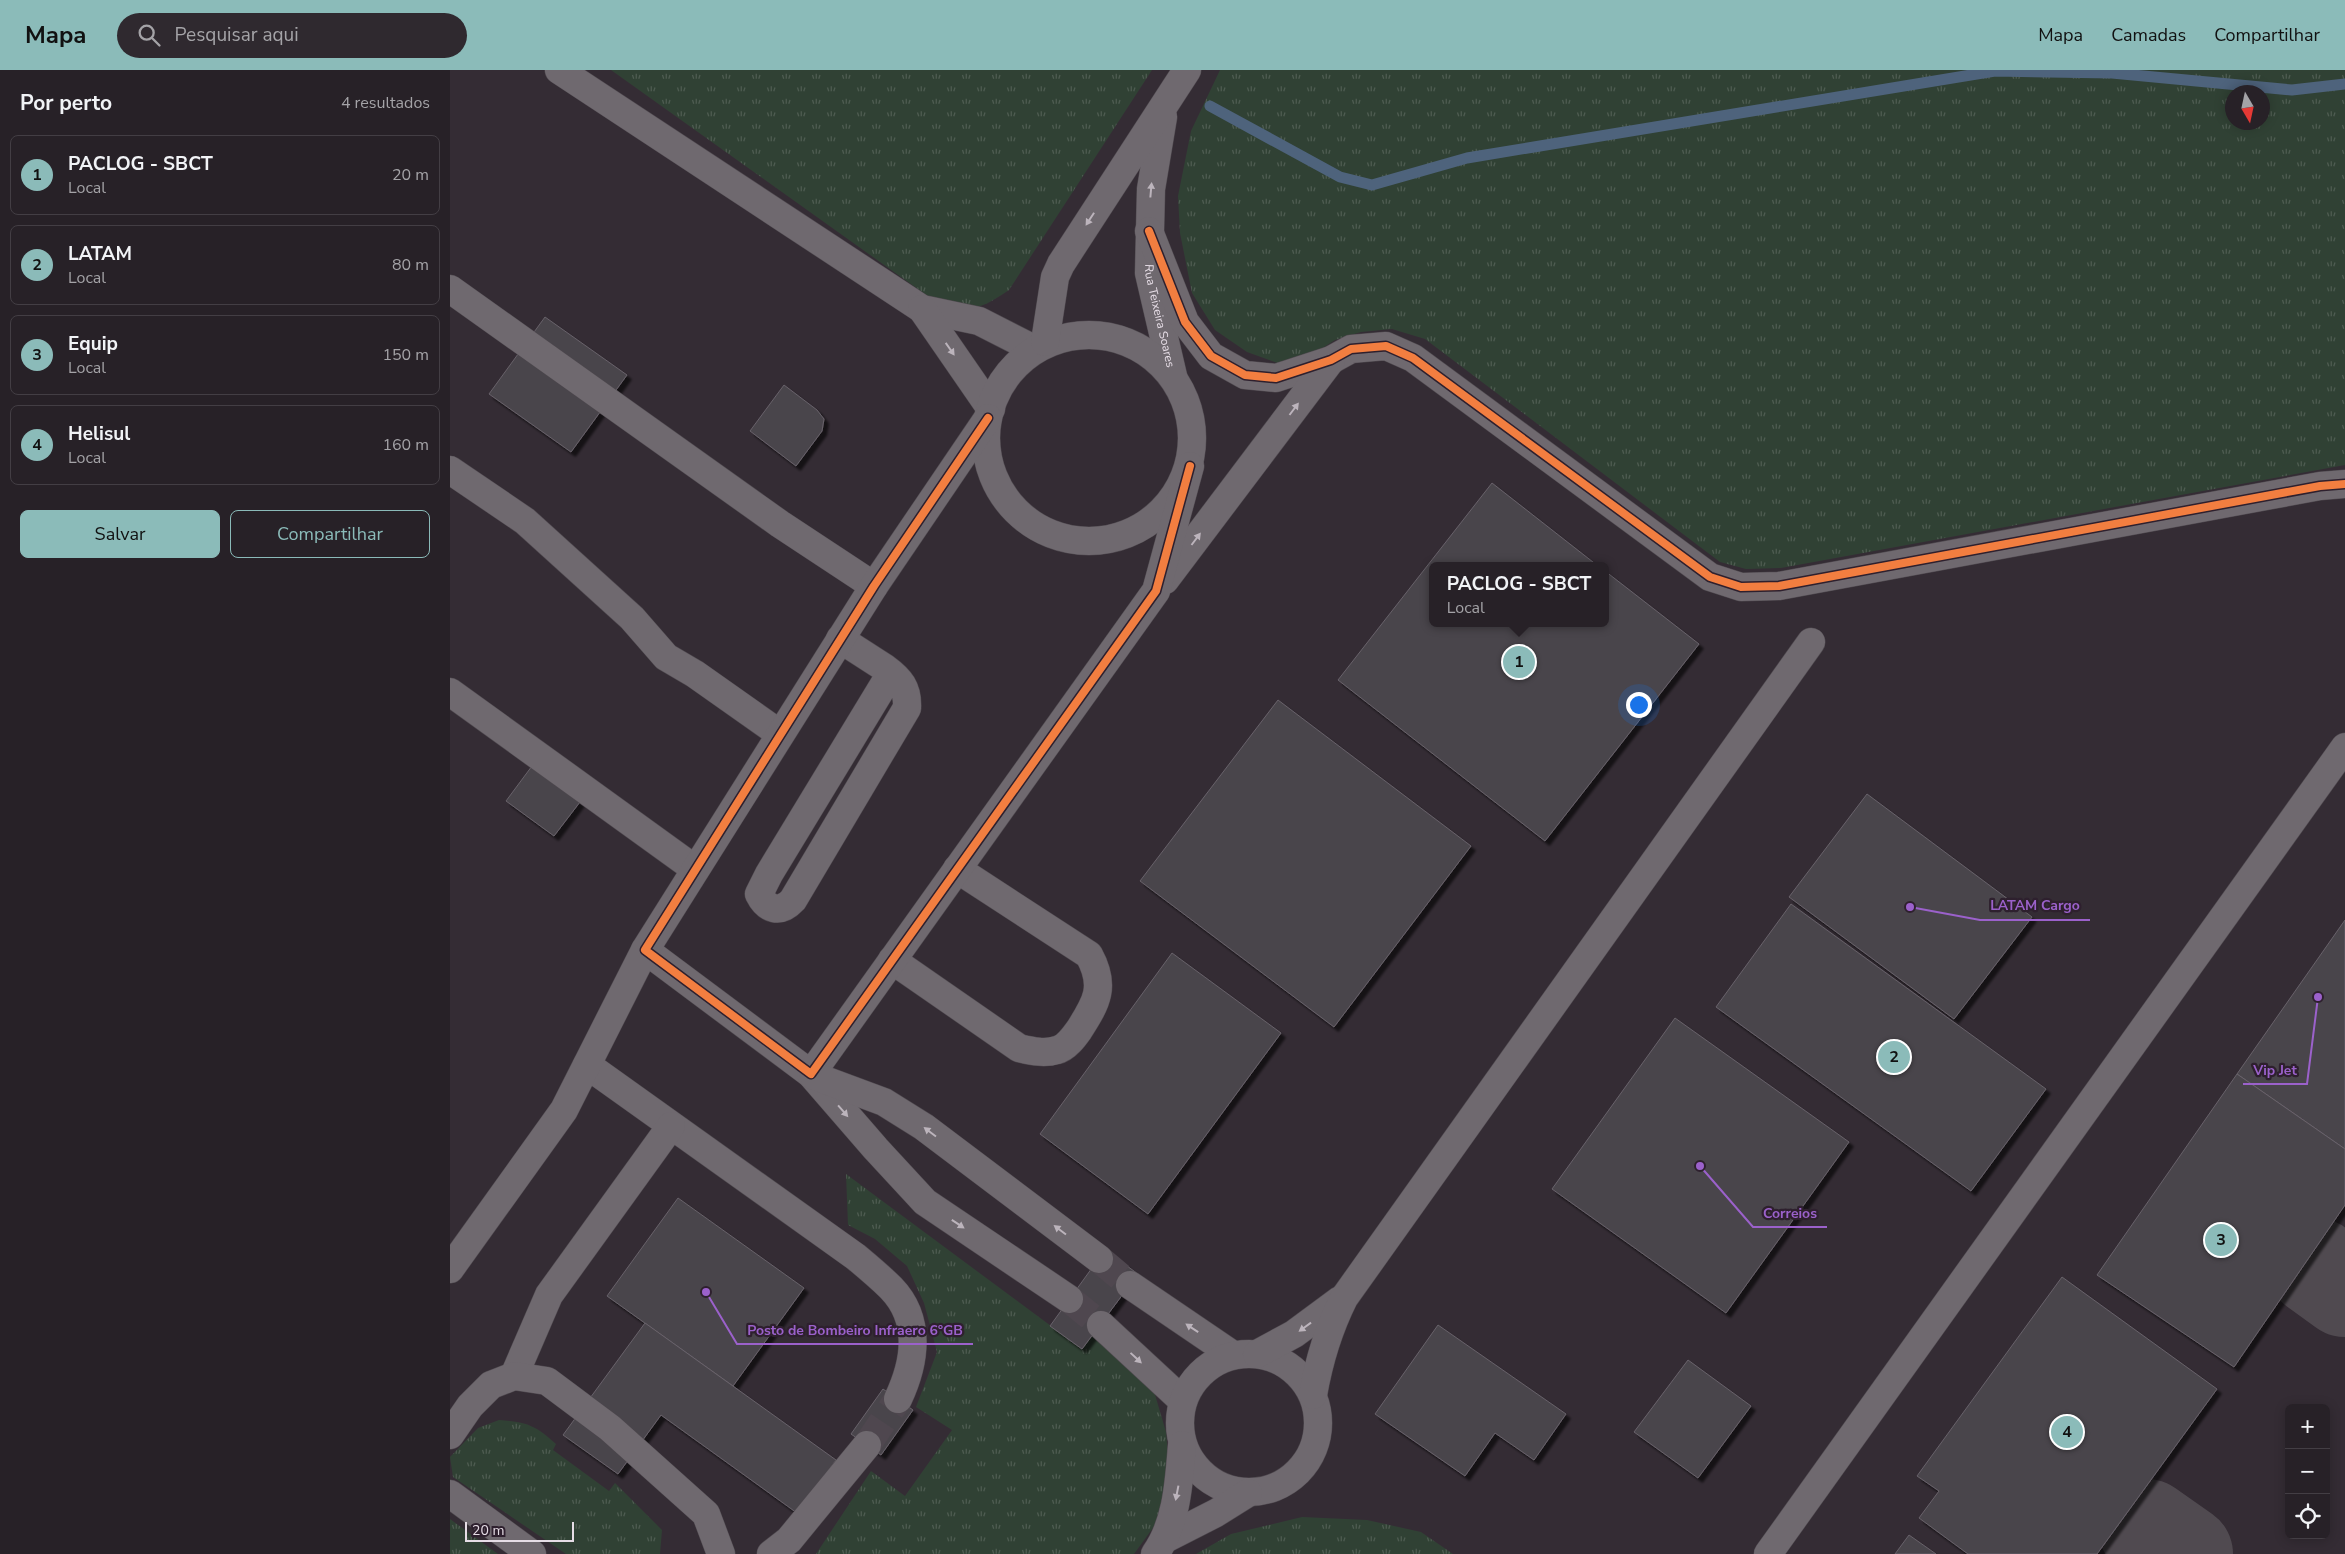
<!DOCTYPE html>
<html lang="pt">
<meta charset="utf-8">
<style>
:root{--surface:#272127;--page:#2f292f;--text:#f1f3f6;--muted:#a4a3a7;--line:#433e44;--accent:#8bbbb9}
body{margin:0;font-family:"Nunito Sans",sans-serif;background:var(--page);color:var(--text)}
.controls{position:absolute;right:15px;bottom:15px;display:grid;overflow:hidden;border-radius:8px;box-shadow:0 2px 12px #0003}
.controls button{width:45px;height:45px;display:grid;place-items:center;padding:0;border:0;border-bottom:1px solid var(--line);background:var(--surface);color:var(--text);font:25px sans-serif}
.compass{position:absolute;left:1775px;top:15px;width:45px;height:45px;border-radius:50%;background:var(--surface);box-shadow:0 2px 12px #0003;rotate:171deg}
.scale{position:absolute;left:15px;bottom:12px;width:109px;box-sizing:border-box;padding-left:5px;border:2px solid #e6dde6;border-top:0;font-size:14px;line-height:18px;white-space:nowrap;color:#e6dde6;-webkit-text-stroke:4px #2e202e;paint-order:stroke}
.you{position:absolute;left:1188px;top:634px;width:18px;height:18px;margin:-12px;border:4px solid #fff;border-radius:50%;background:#1a73e8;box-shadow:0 0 0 8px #1a73e833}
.badge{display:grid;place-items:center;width:32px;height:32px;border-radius:50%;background:var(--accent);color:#111;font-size:16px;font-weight:700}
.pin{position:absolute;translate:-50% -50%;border:2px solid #fff;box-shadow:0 1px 5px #0006}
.popup{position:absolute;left:979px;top:492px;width:180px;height:65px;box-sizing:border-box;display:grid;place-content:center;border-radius:8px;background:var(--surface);filter:drop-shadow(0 1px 4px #0005);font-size:16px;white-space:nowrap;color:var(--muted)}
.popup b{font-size:19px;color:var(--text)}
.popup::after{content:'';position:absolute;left:50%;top:100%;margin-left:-10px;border:10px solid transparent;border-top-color:var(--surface)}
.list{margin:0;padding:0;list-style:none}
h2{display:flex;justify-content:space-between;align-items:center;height:65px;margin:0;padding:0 20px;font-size:21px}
h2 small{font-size:16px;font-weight:400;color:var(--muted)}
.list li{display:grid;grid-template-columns:32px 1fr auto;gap:15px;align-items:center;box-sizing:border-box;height:80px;margin:0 10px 10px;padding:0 10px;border:1px solid var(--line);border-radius:8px}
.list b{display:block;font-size:19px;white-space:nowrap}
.list p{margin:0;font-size:16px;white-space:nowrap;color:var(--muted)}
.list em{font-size:16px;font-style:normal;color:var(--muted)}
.actions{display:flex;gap:10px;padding:15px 20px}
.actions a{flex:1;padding:11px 0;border:1px solid var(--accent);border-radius:8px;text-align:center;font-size:18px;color:var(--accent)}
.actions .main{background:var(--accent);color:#111}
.icon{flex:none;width:28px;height:28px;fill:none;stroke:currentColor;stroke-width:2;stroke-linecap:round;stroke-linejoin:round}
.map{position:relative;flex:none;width:1895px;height:1484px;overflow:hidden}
header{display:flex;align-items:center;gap:30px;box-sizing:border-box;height:70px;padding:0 25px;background:var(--accent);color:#111}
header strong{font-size:24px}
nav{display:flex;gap:28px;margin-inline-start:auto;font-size:18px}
.search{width:350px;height:45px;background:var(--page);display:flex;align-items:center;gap:12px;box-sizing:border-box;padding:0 18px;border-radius:28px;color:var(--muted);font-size:19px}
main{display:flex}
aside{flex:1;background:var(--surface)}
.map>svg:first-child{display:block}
.grass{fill:url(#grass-tufts);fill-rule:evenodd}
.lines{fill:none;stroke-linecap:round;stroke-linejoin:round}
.stream{stroke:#4e637c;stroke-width:11}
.taxiway{stroke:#504a50;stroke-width:98}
.building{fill:#4a454c;stroke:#68626a;filter:url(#shadow)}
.minor-tunnel{stroke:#4f474f;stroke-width:28;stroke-dasharray:28 14;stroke-linecap:butt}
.minor-casing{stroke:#504a50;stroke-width:29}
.minor{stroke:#6f696f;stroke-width:28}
.cycleway-casing{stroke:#2e202e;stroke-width:11}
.cycleway{stroke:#f27e40;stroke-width:8}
.oneway{fill:#bcb4bc}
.labels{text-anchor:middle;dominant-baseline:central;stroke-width:4.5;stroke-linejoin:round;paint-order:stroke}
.street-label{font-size:12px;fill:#e6dde6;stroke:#2e202e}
.leader{fill:none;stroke:#9b61cb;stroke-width:2}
.callout-dot{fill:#9b61cb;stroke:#2e202e;stroke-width:2}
.callout-label{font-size:14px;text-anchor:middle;font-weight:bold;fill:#9b61cb;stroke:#2e202e;stroke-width:4.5;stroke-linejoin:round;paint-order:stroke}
</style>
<header>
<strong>Mapa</strong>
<div class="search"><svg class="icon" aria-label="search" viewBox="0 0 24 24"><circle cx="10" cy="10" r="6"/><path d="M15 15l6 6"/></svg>Pesquisar aqui</div>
<nav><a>Mapa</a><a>Camadas</a><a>Compartilhar</a></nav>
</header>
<main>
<aside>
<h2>Por perto<small>4 resultados</small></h2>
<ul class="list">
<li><span class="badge">1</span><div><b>PACLOG - SBCT</b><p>Local</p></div><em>20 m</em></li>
<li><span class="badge">2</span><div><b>LATAM</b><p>Local</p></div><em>80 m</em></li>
<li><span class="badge">3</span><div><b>Equip</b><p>Local</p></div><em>150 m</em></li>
<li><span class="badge">4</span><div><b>Helisul</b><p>Local</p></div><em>160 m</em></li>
</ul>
<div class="actions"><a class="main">Salvar</a><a>Compartilhar</a></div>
</aside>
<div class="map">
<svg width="1895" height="1484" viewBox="0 0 1895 1484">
<defs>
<pattern id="grass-tufts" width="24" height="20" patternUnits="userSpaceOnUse" patternTransform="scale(1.25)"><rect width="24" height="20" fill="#304134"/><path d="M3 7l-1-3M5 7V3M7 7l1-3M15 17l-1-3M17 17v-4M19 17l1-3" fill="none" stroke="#4e5c51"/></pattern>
<filter id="shadow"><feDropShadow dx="4.5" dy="4.5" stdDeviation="1" flood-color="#0009"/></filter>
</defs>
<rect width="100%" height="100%" fill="#342c34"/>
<!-- grass -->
<g class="grass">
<path d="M 161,0 L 702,0 L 559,220 C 532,238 526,241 493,237 Z"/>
<path d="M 770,0 L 1895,0 L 1895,395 L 1331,498 L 1296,499 L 1270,492 L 975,269 L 942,259 L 911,262 L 885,270 L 854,290 L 830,294 L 797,282 L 765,260 L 742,223 L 730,163 L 728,126 L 741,61 ZM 1782,22 L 1812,22 L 1812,52 L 1782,52 Z"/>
<path d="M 396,1104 L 632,1279 L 646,1261 L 701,1311 L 716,1362 L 721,1421 L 708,1451 L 684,1484 L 366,1484 L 421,1401 L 455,1426 L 502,1360 L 466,1337 L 487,1282 L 474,1233 L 457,1196 L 425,1169 L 398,1155 Z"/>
<path d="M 49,1350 C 77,1352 85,1355 106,1374 L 103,1380 L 159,1421 L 165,1413 L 212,1460 L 210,1484 L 116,1484 L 3,1407 L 0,1387 L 28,1358 Z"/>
<path d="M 852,1447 L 917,1450 L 971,1462 L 1003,1484 L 746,1484 L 781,1464 Z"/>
<path d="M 0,1449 L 48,1484 L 0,1484 Z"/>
</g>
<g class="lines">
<!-- stream -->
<path class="stream" d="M 760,36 L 890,107 L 922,115 L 1017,88 L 1545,1 L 1662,3 L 1842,20 L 1895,14"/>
<!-- taxiway -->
<g class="taxiway">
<path d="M 1866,1197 L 1895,1218"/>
<path d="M 1697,1458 L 1734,1484"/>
</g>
</g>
<!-- building -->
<g class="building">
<path d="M 95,247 L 177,305 L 121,382 L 39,324 Z"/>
<path d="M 334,315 L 367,340 L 374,349 L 372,361 L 346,396 L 300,361 Z"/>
<path d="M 1042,413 L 1148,496 L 983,496 L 983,553 L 1155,553 L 1155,501 L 1249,574 L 1095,771 L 888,610 Z"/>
<path d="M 828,630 L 1021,776 L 884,957 L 690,811 Z"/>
<path d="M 82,696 L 130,732 L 104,766 L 56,731 Z"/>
<path d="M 1417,724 L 1582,847 L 1504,949 L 1339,827 Z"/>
<path d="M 1341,834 L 1596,1019 L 1521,1121 L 1266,937 Z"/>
<path d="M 1895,850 L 1895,1079 L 1787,1004 Z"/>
<path d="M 722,883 L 831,963 L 698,1144 L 590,1064 Z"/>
<path d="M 1225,948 L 1399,1072 L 1276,1243 L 1102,1119 Z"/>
<path d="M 1787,1004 L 1895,1079 L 1895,1135 L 1784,1297 L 1647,1205 Z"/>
<path d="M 228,1128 L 354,1218 L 283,1316 L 157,1226 Z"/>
<path d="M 655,1180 L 688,1204 L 632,1279 L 600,1256 Z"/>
<path d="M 1612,1207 L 1767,1319 L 1647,1484 L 1518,1484 L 1469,1448 L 1489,1421 L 1467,1406 Z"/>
<path d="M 195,1253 L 386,1390 L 347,1443 L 211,1345 L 168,1404 L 113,1365 Z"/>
<path d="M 988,1255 L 1116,1344 L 1084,1390 L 1045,1363 L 1015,1406 L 925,1344 Z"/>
<path d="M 1238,1290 L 1301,1336 L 1248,1408 L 1184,1362 Z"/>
<path d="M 433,1319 L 463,1340 L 431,1385 L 401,1364 Z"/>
<path d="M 1459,1465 L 1486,1484 L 1445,1484 Z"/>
</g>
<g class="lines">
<!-- minor-tunnel -->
<g class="minor-tunnel">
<path d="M 649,1189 L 680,1215"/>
<path d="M 619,1229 L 651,1255"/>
<path d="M 417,1375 L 448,1329"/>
</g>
<!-- minor casing -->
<g class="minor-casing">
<g id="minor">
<path d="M 109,0 L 472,239 L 529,251 L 582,278"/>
<path id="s1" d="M 713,47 L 701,119 L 699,203 L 723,306"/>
<path d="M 699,161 L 735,252 L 761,286 L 795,305 L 826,308 L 881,290 L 901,279 L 936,276 L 963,288 L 1260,507 L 1291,517 L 1329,516 L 1870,416 L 1895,414"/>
<path d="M 0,219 L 330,454 L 424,516"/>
<path d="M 472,239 L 541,339"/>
<circle cx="639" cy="368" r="103"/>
<path d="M 595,272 L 605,207 L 611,194 L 737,0"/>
<path d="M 0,400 L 75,451 L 182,548 L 216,587 L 245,604 L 330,664"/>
<path d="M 715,510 L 881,290"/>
<path d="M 390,569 L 435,598 C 450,609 458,618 457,638 L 343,830 C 330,844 317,840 309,824 L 319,804 L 441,603"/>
<path d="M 0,622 L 245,799"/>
<path d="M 195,880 L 361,1004 L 426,1079 L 475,1132 L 619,1229"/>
<path d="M 442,890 L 569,978 C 582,981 594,984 607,980 C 616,978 624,967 629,960 C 647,932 656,916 639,885 L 507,799"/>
<path d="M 137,995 L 406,1187 C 418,1197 430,1207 441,1218 C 472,1250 465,1293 448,1329"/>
<path d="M 361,1004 L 706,521 L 740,396"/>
<path d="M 364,1006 L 434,1032 L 474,1057 L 649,1189"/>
<path d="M 0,1199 L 114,1040 L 195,880 L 424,516 L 538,348"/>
<path d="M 680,1215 L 783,1285"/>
<path d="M 651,1255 L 733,1331"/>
<circle cx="799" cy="1353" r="69"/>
<path d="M 807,1284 L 844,1264 L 890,1230"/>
<path d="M 64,1306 L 99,1225 L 221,1056"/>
<path d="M 863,1325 C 869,1290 878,1260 894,1228 L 1361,572"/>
<path d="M 0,1365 L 20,1336 L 41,1315 L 64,1306 L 97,1311 L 160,1358 L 256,1444 L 271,1484"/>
<path d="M 0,1424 L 82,1484"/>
<path d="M 715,1469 L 766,1443 L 798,1423"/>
<path d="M 321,1484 L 339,1470 L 417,1375"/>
<path d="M 705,1484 C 727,1453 729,1412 732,1375"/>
<path d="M 1318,1484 L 1895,677"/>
</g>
</g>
<!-- minor -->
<use href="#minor" class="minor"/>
<!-- cycleway casing -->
<g class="cycleway-casing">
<g id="cycleway">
<path d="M 699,161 L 735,252 L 761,286 L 795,305 L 826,308 L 881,290 L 901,279 L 936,276 L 963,288 L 1260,507 L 1291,517 L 1329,516 L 1870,416 L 1895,414"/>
<path d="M 538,348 L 424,516 L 195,880 L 361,1004 L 706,521 L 740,396"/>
</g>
</g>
<!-- cycleway -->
<use href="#cycleway" class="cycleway"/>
</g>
<!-- one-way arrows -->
<defs><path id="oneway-solid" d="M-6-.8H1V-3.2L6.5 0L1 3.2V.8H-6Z" transform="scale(1.25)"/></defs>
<g class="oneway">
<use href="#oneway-solid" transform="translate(701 120) rotate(-85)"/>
<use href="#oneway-solid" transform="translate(640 149) rotate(123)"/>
<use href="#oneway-solid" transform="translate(500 279) rotate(55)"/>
<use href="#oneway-solid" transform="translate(844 339) rotate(-53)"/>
<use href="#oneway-solid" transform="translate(746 469) rotate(-53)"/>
<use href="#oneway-solid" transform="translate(393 1041) rotate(49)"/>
<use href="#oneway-solid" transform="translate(480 1062) rotate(-143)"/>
<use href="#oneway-solid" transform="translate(508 1154) rotate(34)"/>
<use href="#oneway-solid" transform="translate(610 1160) rotate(-143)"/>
<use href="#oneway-solid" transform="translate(855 1257) rotate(144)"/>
<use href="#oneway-solid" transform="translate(742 1258) rotate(-146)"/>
<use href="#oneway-solid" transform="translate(686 1288) rotate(43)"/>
<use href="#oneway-solid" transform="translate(727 1423) rotate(101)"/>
</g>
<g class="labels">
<!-- street labels -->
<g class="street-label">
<text stroke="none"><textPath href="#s1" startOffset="201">Rua Teixeira Soares</textPath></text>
</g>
</g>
<!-- callouts -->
<path class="leader" d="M1460 837L1530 850H1640M1868 927L1857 1014H1793M1250 1096L1303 1157H1377M256 1222L287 1274H523"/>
<g class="callout-dot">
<circle cx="1460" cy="837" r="5"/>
<circle cx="1868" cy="927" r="5"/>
<circle cx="1250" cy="1096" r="5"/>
<circle cx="256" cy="1222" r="5"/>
</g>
<g class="callout-label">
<text x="1585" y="840">LATAM Cargo</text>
<text x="1825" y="1005">Vip Jet</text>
<text x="1340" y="1148">Correios</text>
<text x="405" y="1265">Posto de Bombeiro Infraero 6ºGB</text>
</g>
</svg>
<div class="controls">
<button>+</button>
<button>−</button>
<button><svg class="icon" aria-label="locate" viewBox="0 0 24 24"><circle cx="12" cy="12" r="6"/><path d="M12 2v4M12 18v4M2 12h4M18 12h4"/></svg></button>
</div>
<svg class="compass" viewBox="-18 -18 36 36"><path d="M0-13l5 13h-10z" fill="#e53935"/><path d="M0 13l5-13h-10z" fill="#a4a3a7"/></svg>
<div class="scale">20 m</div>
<div class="you"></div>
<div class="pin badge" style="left:1069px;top:592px">1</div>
<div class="popup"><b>PACLOG - SBCT</b>Local</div>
<div class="pin badge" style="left:1444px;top:987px">2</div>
<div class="pin badge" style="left:1771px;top:1170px">3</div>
<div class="pin badge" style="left:1617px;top:1362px">4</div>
</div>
</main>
